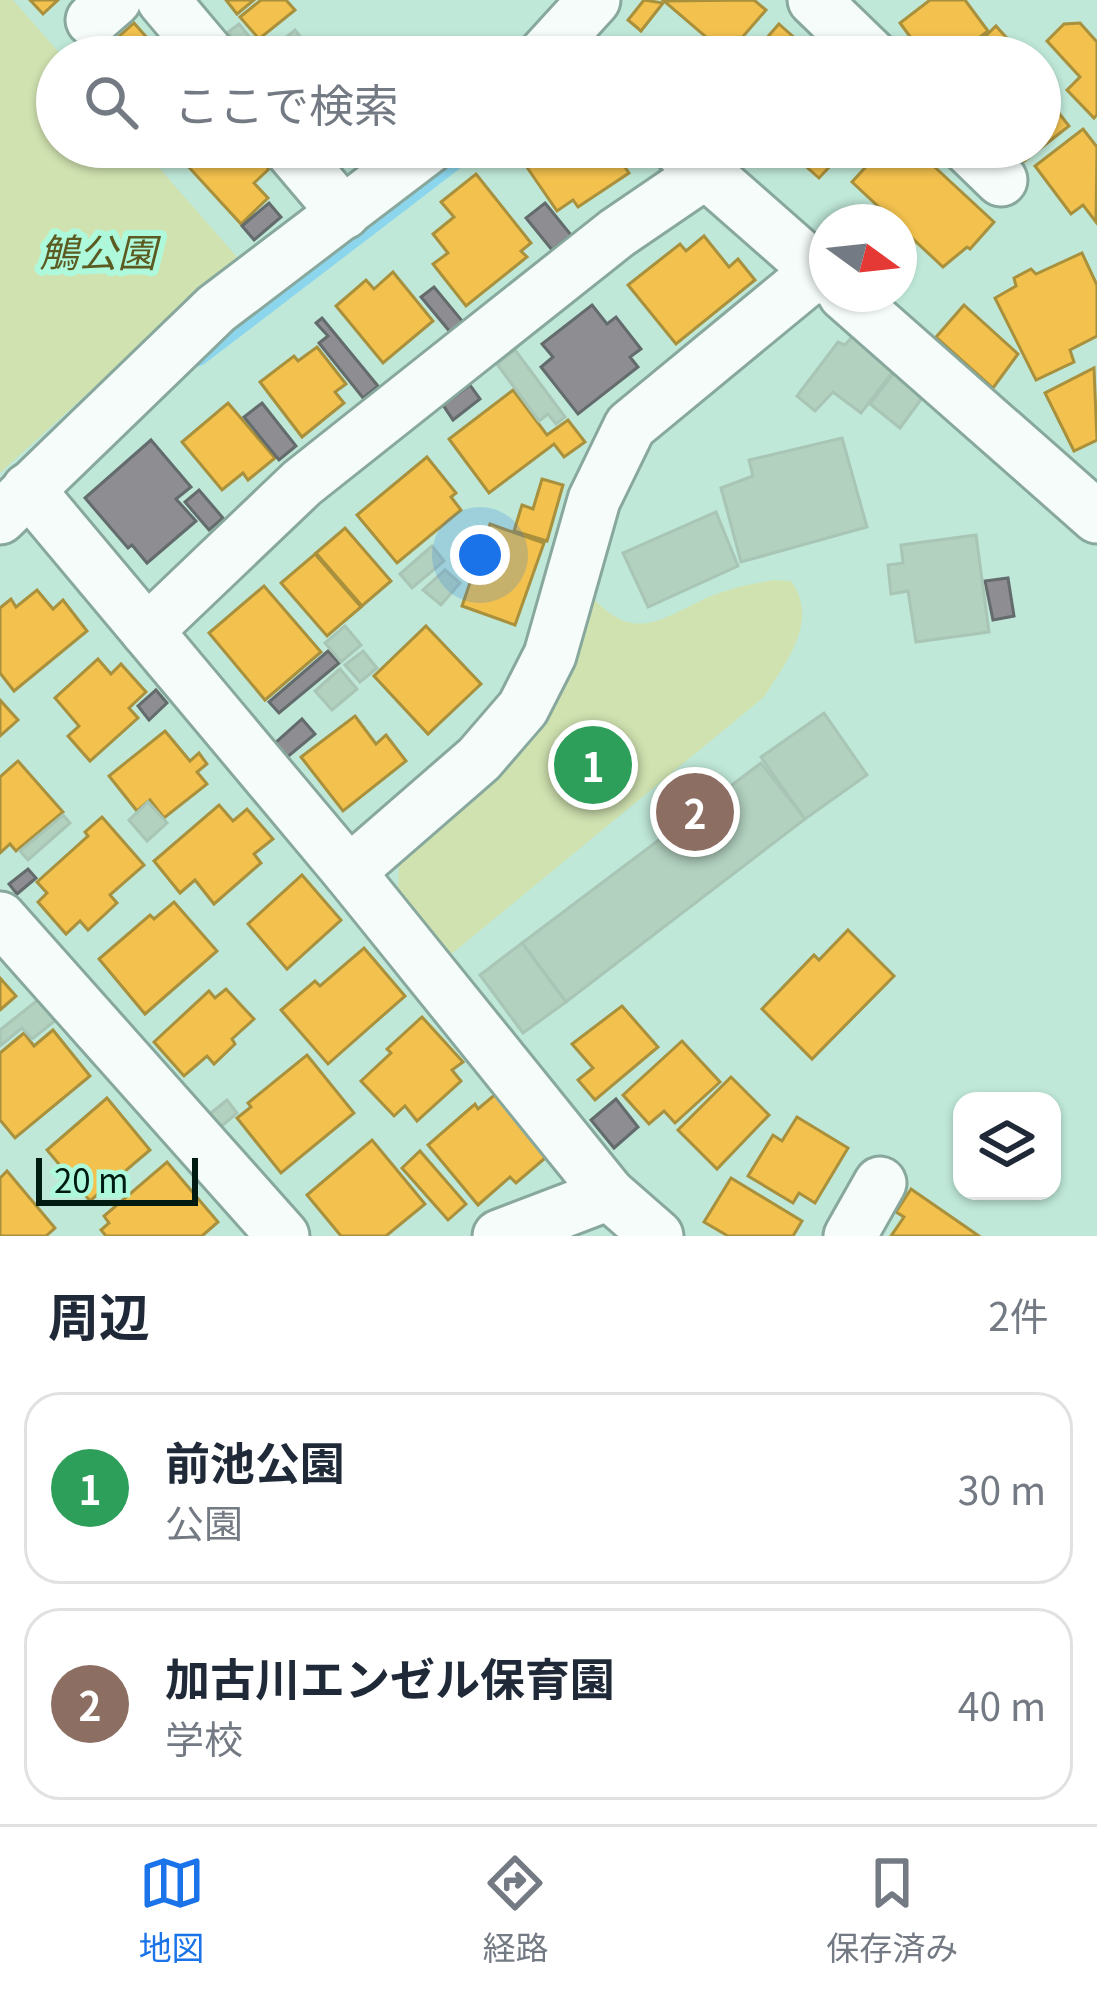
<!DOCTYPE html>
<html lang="ja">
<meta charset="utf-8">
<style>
:root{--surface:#fff;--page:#f2f2f3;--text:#1f2937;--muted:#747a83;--line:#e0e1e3;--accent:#1a73e8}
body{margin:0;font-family:Georgia,"Noto Sans JP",serif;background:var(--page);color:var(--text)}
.controls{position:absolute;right:36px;bottom:36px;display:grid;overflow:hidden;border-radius:24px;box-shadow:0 3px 9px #0004}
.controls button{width:108px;height:108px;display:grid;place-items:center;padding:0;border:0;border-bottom:3px solid var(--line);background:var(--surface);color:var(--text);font:60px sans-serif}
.compass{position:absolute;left:809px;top:204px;width:108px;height:108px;border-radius:50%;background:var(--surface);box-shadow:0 3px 9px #0004;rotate:105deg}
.scale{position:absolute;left:36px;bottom:30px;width:162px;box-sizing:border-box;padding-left:12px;border:6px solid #001c12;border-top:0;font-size:33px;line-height:42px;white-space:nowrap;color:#001c12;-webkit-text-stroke:9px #aef9dc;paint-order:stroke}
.you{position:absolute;left:480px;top:555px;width:42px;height:42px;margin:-30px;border:9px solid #fff;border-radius:50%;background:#1a73e8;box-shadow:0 0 0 18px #1a73e833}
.badge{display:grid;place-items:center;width:78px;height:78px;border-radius:50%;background:var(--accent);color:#fff;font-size:39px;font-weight:700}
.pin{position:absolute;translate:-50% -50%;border:6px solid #fff;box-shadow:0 3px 12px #0006}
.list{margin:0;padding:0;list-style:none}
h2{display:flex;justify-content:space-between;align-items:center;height:156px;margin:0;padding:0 48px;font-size:51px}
h2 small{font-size:39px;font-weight:400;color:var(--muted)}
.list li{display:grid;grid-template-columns:78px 1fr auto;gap:36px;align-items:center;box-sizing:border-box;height:192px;margin:0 24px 24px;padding:0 24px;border:3px solid var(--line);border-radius:36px}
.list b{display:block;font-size:45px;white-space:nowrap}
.list p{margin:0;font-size:39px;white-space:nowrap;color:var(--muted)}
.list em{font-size:39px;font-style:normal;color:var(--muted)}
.icon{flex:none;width:66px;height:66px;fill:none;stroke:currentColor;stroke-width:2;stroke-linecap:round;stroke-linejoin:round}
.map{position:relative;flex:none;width:1097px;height:1236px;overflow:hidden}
.search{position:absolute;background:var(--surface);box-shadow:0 3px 9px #0004;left:36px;right:36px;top:36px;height:132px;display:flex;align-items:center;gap:30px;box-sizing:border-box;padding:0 42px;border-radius:66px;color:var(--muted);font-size:45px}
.sheet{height:588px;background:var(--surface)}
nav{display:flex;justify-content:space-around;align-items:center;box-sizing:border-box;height:168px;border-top:3px solid var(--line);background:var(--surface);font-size:33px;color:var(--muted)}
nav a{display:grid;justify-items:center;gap:6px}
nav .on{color:var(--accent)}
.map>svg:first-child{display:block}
.green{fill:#d0e2b0}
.homes{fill:#f2c14e;stroke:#a9903c;stroke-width:3}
.industry{fill:#8d8d92;stroke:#636b6c;stroke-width:3}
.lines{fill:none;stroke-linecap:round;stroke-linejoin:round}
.stream{stroke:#8cd6ed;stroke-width:16}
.building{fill:#b2d1bf;stroke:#a8c5b5;stroke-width:3}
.street-casing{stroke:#88a89d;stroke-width:57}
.street{stroke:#f5fcf9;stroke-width:51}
.labels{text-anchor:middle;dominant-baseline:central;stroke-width:12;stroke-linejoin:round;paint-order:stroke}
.park-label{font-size:39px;font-style:italic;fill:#5b5a20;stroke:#aef9dc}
</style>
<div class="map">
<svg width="1097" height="1236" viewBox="0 0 1097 1236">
<rect width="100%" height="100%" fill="#bfe8d8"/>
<!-- green -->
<g class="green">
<path d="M 0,0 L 13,0 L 63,57 L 57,57 L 57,147 L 141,147 L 237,257 L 0,473 Z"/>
<path d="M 773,580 L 791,581 C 820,621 786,662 764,697 L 449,956 L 398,895 L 399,858 C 441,823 502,782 532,736 C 560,693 577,646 593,598 C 635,644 662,618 709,597 C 730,588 751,584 773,580 Z"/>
</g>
<!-- homes -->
<g class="homes">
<path d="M 30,0 L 58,0 L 43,14 Z"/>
<path d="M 226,0 L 254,0 L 237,14 Z"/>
<path d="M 261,0 L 286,0 L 295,10 L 259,39 L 240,17 Z"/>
<path d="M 644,0 L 663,3 L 641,31 L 628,20 Z"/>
<path d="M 754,0 L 766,10 L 727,55 L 664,1 Z"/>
<path d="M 930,0 L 965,0 L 988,31 L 954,57 L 925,57 L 900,23 Z"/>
<path d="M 134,23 L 164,57 L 96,57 Z"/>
<path d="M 1080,23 L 1097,42 L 1097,115 L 1094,118 L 1067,90 L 1080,77 L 1047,41 L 1064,24 Z"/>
<path d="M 779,24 L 816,57 L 750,57 Z"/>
<path d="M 996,26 L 1012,44 L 999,57 L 964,57 Z"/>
<path d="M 334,40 L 347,57 L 312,57 Z"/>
<path d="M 637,42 L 654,57 L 635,57 L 629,52 Z"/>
<path d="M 1040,89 L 1069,126 L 1023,162 L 1010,147 L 1040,147 Z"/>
<path d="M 1083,129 L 1097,147 L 1096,222 L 1083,205 L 1071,214 L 1035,166 Z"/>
<path d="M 177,147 L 249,147 L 269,169 L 254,183 L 268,198 L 241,224 L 174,151 Z"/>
<path d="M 547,147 L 611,147 L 629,173 L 578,207 L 573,200 L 557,211 L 524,163 Z"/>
<path d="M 784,147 L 848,147 L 819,178 Z"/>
<path d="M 884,147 L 913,147 L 994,222 L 970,249 L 967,247 L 943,267 L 852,182 Z"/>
<path d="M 476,174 L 531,243 L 521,251 L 527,257 L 466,306 L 433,264 L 448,253 L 433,234 L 454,217 L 441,202 Z"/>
<path d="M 704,236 L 729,267 L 738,259 L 755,280 L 676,344 L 628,285 L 680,244 L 686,251 Z"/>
<path d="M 1082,253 L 1097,285 L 1097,336 L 1070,350 L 1074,362 L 1036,380 L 995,298 L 1016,286 L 1014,278 L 1031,269 L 1036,274 Z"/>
<path d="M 393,272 L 433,321 L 383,363 L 336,306 L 366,280 L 374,289 Z"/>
<path d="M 964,305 L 1018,354 L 993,388 L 936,337 Z"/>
<path d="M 317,347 L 346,384 L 335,392 L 344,403 L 302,437 L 260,382 L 294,356 L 298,361 Z"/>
<path d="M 1094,368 L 1097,440 L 1074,451 L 1045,393 Z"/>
<path d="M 513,390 L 547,435 L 568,420 L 585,442 L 564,457 L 554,444 L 489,493 L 449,439 Z"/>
<path d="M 228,403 L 275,458 L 248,480 L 243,473 L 222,490 L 182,442 Z"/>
<path d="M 427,457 L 456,493 L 451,497 L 461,510 L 397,563 L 357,515 Z"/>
<path d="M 542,479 L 563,485 L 547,541 L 514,531 L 522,505 L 533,509 Z"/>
<path d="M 490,524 L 544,543 L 515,625 L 462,606 Z"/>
<path d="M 345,528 L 391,581 L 362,606 L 316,553 Z"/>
<path d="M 315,554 L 361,607 L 327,636 L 281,583 Z"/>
<path d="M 264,586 L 321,652 L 265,700 L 209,633 Z"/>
<path d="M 37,590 L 53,609 L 63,600 L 87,631 L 14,691 L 0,673 L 0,608 L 11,599 L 16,607 Z"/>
<path d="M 426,626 L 481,684 L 428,734 L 374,676 Z"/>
<path d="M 98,659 L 111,674 L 121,664 L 146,692 L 129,708 L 138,718 L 90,761 L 68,736 L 79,726 L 55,698 Z"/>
<path d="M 0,700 L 18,720 L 0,736 Z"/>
<path d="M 355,716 L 376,744 L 386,735 L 406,761 L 343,811 L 301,757 Z"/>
<path d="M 165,731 L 190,761 L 199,753 L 207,764 L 197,772 L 207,784 L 164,818 L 150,800 L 137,811 L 109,776 Z"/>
<path d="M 18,761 L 63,812 L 16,851 L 10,844 L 0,853 L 0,777 Z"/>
<path d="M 219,805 L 233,821 L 247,809 L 273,839 L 254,854 L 261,863 L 214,904 L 195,880 L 180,893 L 154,861 Z"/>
<path d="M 102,817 L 144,865 L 110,895 L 117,903 L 88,930 L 80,921 L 66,934 L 38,902 L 47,893 L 37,882 L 88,836 L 85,832 Z"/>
<path d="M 302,875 L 341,920 L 287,969 L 248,924 Z"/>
<path d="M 174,902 L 217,951 L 145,1014 L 99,959 L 150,915 L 154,919 Z"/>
<path d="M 848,930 L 894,976 L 812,1059 L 762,1009 L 814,955 L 819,960 Z"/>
<path d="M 364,948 L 405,996 L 328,1064 L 281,1010 L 315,981 L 320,986 Z"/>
<path d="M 0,978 L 16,996 L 0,1010 Z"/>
<path d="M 226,989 L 254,1019 L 232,1039 L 235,1044 L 214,1064 L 207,1056 L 184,1076 L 154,1042 L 209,991 L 215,998 Z"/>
<path d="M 622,1006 L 658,1047 L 595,1100 L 578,1080 L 593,1068 L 572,1044 Z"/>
<path d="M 422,1017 L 463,1062 L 452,1070 L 461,1081 L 417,1121 L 405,1106 L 394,1116 L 361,1081 L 391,1053 L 387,1049 Z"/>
<path d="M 53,1030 L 90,1076 L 15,1138 L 0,1120 L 0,1053 L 24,1033 L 34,1046 Z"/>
<path d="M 682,1041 L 720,1082 L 675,1123 L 664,1111 L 649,1124 L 623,1095 Z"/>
<path d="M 307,1055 L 354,1113 L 281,1173 L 237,1118 L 251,1107 L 248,1103 Z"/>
<path d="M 731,1077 L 769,1115 L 717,1169 L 678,1130 Z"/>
<path d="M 498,1092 L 551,1153 L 516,1183 L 510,1177 L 478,1205 L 428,1145 L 475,1104 L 478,1109 Z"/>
<path d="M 107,1098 L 150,1150 L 90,1201 L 47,1150 Z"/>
<path d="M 797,1117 L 848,1148 L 815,1203 L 799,1193 L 793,1203 L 748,1176 L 773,1135 L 782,1141 Z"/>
<path d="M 372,1140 L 425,1204 L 386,1236 L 341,1236 L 307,1195 Z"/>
<path d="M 420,1151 L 466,1204 L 448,1220 L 402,1168 Z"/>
<path d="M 167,1162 L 218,1222 L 202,1236 L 106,1236 L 101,1230 L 109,1223 L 104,1216 Z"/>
<path d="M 7,1171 L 55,1228 L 46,1236 L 0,1236 L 0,1178 Z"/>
<path d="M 731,1178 L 802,1221 L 793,1236 L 728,1236 L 704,1222 Z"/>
<path d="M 911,1189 L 979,1236 L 891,1236 L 904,1217 L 896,1212 Z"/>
</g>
<!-- industry -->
<g class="industry">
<path d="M 269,203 L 281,217 L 254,240 L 242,226 Z"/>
<path d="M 545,203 L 571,235 L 552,250 L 526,218 Z"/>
<path d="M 434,287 L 463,322 L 451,333 L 421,297 Z"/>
<path d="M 592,305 L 607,324 L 616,317 L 641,349 L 630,357 L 638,367 L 578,414 L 541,367 L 553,357 L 542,344 Z"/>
<path d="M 322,318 L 378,386 L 363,398 L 319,343 L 328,336 L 316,323 Z"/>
<path d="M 470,385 L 480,399 L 453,420 L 443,405 Z"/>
<path d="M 262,403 L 296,446 L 279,460 L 244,417 Z"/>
<path d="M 151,440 L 191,487 L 176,499 L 196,521 L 147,563 L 132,545 L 128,548 L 85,498 Z"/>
<path d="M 199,490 L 223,518 L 209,530 L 185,502 Z"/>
<path d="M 1008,578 L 1014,616 L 993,620 L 985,581 Z"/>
<path d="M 328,651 L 339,663 L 279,713 L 269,702 Z"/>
<path d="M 156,690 L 167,703 L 149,720 L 138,706 Z"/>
<path d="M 302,719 L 315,734 L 285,759 L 273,745 Z"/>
<path d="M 28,869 L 36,878 L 17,894 L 9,884 Z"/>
<path d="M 616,1099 L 638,1127 L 614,1148 L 591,1120 Z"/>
</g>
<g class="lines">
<!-- stream -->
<path class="stream" d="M 199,358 L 475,147"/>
</g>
<!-- building -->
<g class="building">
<path d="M 115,16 L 123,25 L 88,57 L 78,57 L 75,53 Z"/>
<path d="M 239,24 L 252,40 L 242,49 L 228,32 Z"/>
<path d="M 295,30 L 309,48 L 298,57 L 269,57 L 266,54 Z"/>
<path d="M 860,327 L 902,360 L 861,413 L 833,392 L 815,411 L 797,396 L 838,342 L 845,345 Z"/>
<path d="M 515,350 L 565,417 L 556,424 L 548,414 L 539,421 L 497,364 Z"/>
<path d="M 899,366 L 931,386 L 900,428 L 870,404 Z"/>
<path d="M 842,438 L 867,527 L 741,562 L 721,488 L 753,476 L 749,460 Z"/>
<path d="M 716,512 L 738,566 L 648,607 L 623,553 Z"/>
<path d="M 976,535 L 989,632 L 916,642 L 908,591 L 891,594 L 888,565 L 903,563 L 901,545 Z"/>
<path d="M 432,546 L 444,561 L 412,588 L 400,574 Z"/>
<path d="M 445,570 L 460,583 L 441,605 L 423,590 Z"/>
<path d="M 345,626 L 361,645 L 341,662 L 325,643 Z"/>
<path d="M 363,651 L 377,668 L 360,682 L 345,665 Z"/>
<path d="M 340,669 L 357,689 L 332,710 L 315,691 Z"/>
<path d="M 824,713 L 867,775 L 805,819 L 761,757 Z"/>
<path d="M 761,763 L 805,819 L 566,1002 L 522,943 Z"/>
<path d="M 148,802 L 167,823 L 147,841 L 129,820 Z"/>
<path d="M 63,815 L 70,823 L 28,860 L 20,851 Z"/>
<path d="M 522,943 L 566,1002 L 523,1033 L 480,975 Z"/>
<path d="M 39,999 L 56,1020 L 32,1039 L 22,1028 L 0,1046 L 0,1030 Z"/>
<path d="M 227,1100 L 237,1113 L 216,1131 L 205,1118 Z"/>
</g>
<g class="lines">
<!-- street casing -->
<g class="street-casing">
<g id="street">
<path d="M 163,0 L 211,57"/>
<path d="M 814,0 L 873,57"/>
<path d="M 92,20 L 115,0"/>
<path d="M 542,57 L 594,0"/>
<path d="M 288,147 L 344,213"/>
<path d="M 677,147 L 827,279"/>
<path d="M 967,147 L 1001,180"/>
<path d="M 844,294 L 1097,517"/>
<path d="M 28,489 L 349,872 L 609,1194 L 499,1236"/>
<path d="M 0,518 L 216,309 L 429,147"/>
<path d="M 147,631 L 302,483 L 617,233 L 705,173"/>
<path d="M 349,872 L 479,759 L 523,708 L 550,655 L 594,500 L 630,426 L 818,271"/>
<path d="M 0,918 L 283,1236"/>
<path d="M 609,1194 L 657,1236"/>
<path d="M 850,1236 L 880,1183"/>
</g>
</g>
<!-- street -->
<use href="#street" class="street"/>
</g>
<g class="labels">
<!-- park labels -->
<g class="park-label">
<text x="98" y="250">鵤公園</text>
</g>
</g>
</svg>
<div class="controls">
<button><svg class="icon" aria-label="layers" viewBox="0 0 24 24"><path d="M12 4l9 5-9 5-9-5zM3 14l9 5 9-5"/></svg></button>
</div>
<svg class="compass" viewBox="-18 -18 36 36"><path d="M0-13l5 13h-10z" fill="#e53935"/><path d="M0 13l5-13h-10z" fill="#747a83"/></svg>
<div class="scale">20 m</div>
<div class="you"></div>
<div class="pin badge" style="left:593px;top:765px;background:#2e9e5b">1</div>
<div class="pin badge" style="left:695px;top:812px;background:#8d6e63">2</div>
<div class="search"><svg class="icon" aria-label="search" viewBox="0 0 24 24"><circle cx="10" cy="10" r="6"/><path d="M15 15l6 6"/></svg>ここで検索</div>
</div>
<section class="sheet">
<h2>周辺<small>2件</small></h2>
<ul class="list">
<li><span class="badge" style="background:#2e9e5b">1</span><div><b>前池公園</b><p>公園</p></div><em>30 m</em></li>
<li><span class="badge" style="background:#8d6e63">2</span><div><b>加古川エンゼル保育園</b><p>学校</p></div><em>40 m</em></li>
</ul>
</section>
<nav>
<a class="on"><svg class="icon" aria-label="map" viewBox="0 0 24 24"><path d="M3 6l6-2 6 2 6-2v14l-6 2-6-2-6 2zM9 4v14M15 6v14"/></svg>地図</a>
<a><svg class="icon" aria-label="directions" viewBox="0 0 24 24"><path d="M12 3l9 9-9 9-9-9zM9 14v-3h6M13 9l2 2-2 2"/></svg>経路</a>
<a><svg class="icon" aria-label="saved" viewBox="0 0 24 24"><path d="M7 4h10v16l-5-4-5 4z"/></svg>保存済み</a>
</nav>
